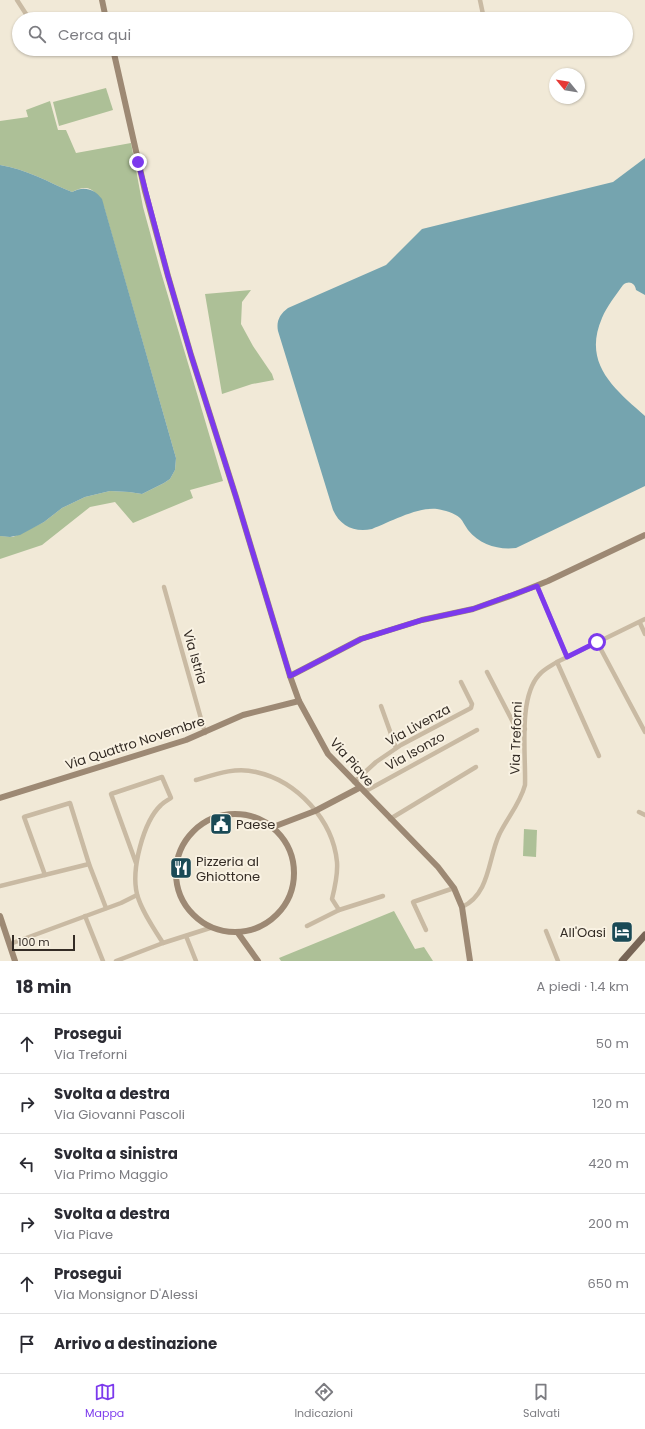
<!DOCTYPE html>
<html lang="it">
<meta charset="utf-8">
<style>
:root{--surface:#fff;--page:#f7f7f7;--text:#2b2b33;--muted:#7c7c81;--line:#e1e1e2;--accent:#7c3aed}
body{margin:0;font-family:Poppins,sans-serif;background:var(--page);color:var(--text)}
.compass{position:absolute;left:549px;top:68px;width:36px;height:36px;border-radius:50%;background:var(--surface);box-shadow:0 1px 3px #0004;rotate:300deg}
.scale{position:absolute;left:12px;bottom:10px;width:63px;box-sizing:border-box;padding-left:4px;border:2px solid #342c25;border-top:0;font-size:11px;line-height:14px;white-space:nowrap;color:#342c25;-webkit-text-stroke:3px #f9f2e3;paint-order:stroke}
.stop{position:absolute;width:12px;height:12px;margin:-9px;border:3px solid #7c3aed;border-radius:50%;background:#fff}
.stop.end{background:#7c3aed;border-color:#fff;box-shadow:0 1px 4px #0008}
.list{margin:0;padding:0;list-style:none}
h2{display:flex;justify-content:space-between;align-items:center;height:52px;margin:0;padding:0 16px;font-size:17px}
h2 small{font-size:13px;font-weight:400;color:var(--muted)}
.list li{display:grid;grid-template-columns:26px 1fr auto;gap:12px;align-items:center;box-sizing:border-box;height:60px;padding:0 16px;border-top:1px solid var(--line)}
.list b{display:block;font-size:15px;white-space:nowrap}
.list p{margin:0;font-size:13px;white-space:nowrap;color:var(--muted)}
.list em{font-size:13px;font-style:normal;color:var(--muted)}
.icon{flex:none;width:22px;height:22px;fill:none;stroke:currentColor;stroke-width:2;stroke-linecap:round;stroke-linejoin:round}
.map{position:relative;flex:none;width:645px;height:961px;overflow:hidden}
.search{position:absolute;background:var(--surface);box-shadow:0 1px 3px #0004;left:12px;right:12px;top:12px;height:44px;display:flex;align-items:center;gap:10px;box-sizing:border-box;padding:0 14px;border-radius:22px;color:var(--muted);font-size:15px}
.sheet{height:412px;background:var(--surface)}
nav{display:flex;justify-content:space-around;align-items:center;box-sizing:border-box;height:56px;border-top:1px solid var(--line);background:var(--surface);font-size:11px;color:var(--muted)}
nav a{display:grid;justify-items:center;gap:2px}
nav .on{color:var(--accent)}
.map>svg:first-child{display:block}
.green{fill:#adc097}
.water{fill:#75a4af}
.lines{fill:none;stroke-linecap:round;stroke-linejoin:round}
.street{stroke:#c9baa3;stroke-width:4.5}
.secondary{stroke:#9d8974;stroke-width:6}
.primary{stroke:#776556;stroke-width:7}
.route{stroke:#7c3aed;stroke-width:5}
.labels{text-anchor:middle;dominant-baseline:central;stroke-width:4;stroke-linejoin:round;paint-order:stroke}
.street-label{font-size:13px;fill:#342c25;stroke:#f9f2e3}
.poi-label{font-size:13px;fill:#342c25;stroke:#f9f2e3;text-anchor:start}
</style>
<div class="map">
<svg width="645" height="961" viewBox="0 0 645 961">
<rect width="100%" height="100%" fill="#f1e9d7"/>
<!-- green -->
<g class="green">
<path d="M 106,88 L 113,110 L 59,126 L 53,102 Z"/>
<path d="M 50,101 L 58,130 L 66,130 L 76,153 L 131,143 L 143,207 L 160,269 L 223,481 L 190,490 L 193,498 L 133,523 L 115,502 L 90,507 L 42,545 L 0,559 L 0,536 L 13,537 L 44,522 L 62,508 L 85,497 L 110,491 L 129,492 L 142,494 L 164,483 L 170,479 L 175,470 L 176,458 L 104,207 C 97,192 90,182 72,192 C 48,182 26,169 0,165 L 0,121 L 28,117 L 26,110 Z"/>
<path d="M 251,290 L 242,302 L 241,324 L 253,346 L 272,374 L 274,380 L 252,384 L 222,394 L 205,294 Z"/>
<path d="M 524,829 L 537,830 L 536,857 L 523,856 Z"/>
<path d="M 394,911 L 415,949 L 424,947 L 433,961 L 281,961 L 279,958 Z"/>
</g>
<!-- water -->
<g class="water">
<path d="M 645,158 L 645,295 L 636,290 C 635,283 629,280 623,285 C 616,295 607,306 602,318 C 582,364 615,389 645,416 L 645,486 L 516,548 C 498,550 480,545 468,530 C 465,526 463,521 460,518 C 455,513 444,510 437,509 C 417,507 390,522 372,529 C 355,533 340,526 333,510 L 278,331 C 276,321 280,314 288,308 L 386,265 L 422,229 L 613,182 Z"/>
<path d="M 0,165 C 26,169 48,182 72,192 C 83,186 94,188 102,199 L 176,458 L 175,470 L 170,479 L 164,483 L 142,494 L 129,492 L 110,491 L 85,497 L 62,508 L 44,522 L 20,535 L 10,537 L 0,536 Z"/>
</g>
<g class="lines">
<!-- street -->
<g class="street">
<path d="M 17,0 L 26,14 L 27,19"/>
<path d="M 480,0 L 484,19"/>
<path d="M 537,586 L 567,657"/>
<path d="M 164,587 L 205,733"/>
<path d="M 640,623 L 645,634"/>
<path d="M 597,642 L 645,732"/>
<path d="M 557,662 L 599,756"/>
<path d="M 487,672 L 515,726 L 519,729 L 525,729"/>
<path d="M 381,706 L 396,748"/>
<path d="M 196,780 C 216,774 235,767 256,772 C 297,781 333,820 337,862 C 338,874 335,887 332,899 L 339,910 L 307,926"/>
<path d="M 354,782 L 376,762 L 401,745 L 471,708 L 472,704 L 461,682"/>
<path d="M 364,792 L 477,730"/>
<path d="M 639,812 L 645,815"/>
<path d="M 390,819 L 476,767"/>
<path d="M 136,863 L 111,794 L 162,777 L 171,798 C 168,800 164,802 161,805 C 143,822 131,870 137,894 C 141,910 154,929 163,943"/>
<path d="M 45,875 L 24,817 L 70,803 L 89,864 L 106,908"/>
<path d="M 0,886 L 89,864"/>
<path d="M 462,907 C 490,894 488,859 499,835 C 507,818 520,804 525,785 C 526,754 518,698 539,675 C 544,669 551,666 557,662 L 645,619"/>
<path d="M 339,910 L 383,896"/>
<path d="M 85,916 L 103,961"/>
<path d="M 426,930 L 413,902 L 454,888"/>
<path d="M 546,931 L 558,961"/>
<path d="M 186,936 L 196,961"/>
<path d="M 10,944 L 121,903 L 137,895"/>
<path d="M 116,961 L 163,943 L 210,928"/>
</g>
<!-- secondary -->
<g class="secondary">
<path d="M 102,0 L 106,19"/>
<path d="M 113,49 L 145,191 L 168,276 L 191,355 L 236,497 L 290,676 L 299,701 L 328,754 L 438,867 L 454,888 L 462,907 L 470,961"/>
<path d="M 290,676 L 361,639 L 422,620 L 473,609 L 513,595 L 548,581 L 645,535"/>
<path d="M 0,798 L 186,740 L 243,715 L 299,701"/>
<circle cx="235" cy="873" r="59"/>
<path d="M 273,827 L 315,811 L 359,788"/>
<path d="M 0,916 L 15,961"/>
<path d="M 238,933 L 258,961"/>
</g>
<!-- primary -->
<path class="primary" d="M 622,961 L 645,935"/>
</g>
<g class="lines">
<!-- route -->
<path class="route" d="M 138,162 L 168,276 L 191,355 L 236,497 L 290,676 L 361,639 L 422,620 L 473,609 L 537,586 L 567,657 L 597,642"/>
</g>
<!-- icons -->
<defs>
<g id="civic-square" transform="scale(1.15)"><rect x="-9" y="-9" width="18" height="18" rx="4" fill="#1a4a56" stroke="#f9f2e3"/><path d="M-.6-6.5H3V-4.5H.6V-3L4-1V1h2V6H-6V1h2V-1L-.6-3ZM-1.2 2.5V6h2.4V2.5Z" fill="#fff"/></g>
<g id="restaurant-square" transform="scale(1.15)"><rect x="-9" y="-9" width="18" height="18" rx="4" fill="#1a4a56" stroke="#f9f2e3"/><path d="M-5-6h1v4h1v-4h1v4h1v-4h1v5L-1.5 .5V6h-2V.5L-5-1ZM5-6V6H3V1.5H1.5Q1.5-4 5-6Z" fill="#fff"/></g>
<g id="hotel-square" transform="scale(1.15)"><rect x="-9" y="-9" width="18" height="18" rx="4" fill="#1a4a56" stroke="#f9f2e3"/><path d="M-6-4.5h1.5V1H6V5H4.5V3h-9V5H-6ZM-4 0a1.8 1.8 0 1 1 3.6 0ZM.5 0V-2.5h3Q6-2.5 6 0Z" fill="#fff"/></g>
</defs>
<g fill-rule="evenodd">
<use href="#civic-square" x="221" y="824"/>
<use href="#restaurant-square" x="181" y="868"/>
<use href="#hotel-square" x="622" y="932"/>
</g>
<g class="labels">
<!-- street labels -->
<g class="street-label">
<text transform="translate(195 657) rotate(74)">Via Istria</text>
<text transform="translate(418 725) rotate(-29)">Via Livenza</text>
<text transform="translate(516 738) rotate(-88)">Via Treforni</text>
<text transform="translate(135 743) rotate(-18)">Via Quattro Novembre</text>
<text transform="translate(415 751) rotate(-29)">Via Isonzo</text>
<text transform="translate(352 762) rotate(49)">Via Piave</text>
</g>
<!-- poi labels -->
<g class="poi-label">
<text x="236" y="824">Paese</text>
<text x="196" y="861">Pizzeria al<tspan x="196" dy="15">Ghiottone</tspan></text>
<text x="606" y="932" text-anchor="end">All'Oasi</text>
</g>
</g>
</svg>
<svg class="compass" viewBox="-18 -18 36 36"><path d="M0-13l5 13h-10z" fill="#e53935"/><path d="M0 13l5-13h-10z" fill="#7c7c81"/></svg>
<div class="scale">100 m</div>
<div class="stop" style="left:597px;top:642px"></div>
<div class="stop end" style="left:138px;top:162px"></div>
<div class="search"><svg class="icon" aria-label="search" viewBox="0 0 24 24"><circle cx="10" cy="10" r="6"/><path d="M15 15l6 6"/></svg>Cerca qui</div>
</div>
<section class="sheet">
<h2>18 min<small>A piedi · 1.4 km</small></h2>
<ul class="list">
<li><svg class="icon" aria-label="ahead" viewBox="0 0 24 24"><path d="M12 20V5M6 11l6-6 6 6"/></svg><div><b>Prosegui</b><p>Via Treforni</p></div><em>50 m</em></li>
<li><svg class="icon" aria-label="right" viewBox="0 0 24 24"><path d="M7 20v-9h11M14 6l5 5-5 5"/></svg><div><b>Svolta a destra</b><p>Via Giovanni Pascoli</p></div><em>120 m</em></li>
<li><svg class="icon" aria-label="left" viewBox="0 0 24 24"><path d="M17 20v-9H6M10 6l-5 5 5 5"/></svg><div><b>Svolta a sinistra</b><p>Via Primo Maggio</p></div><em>420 m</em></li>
<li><svg class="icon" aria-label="right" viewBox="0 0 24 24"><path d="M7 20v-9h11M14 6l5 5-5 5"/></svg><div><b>Svolta a destra</b><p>Via Piave</p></div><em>200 m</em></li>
<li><svg class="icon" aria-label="ahead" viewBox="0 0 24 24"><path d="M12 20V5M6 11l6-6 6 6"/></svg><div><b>Prosegui</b><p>Via Monsignor D'Alessi</p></div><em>650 m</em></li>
<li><svg class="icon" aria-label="arrive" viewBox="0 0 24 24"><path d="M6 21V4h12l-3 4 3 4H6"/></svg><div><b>Arrivo a destinazione</b></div></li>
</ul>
</section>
<nav>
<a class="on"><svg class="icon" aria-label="map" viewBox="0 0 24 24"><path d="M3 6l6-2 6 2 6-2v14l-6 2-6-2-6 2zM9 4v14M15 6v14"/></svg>Mappa</a>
<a><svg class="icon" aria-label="directions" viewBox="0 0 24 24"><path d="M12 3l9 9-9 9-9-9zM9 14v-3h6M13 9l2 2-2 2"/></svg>Indicazioni</a>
<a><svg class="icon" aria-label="saved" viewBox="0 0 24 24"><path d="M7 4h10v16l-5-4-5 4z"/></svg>Salvati</a>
</nav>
